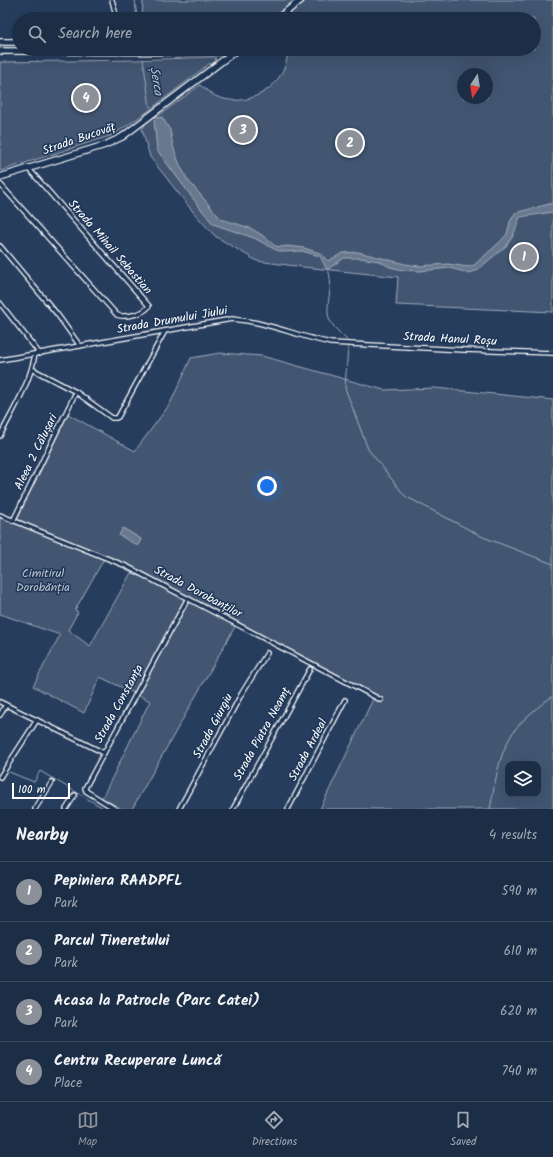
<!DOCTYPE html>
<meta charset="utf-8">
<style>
:root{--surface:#1c2e46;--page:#25364d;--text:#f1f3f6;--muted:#a0a8b3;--line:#3a4a5f;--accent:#8c9099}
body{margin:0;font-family:Kalam,sans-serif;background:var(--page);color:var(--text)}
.controls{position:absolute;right:12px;bottom:12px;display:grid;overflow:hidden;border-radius:8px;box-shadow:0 4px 16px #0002}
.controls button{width:36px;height:36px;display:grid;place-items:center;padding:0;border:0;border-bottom:1px solid var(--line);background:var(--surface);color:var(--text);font:20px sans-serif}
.compass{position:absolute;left:457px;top:68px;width:36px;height:36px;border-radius:50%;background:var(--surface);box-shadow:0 4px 16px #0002;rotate:192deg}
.scale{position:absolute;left:12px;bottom:10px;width:58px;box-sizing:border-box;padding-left:4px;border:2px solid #fff;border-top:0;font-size:11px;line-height:14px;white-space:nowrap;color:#fff;-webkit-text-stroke:3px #1d3557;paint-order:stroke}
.you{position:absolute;left:267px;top:486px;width:14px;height:14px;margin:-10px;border:3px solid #fff;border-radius:50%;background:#1a73e8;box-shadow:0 0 0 6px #1a73e833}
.badge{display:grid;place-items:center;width:26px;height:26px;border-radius:50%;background:var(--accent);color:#fff;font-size:13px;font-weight:700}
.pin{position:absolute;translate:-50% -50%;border:2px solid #fff;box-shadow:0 1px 4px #0006}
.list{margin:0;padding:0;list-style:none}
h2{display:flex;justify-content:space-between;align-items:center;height:52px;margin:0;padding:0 16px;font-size:17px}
h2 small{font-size:13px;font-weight:400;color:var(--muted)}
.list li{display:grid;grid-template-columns:26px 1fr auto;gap:12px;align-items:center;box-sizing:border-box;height:60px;padding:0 16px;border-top:1px solid var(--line)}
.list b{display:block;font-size:15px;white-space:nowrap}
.list p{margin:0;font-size:13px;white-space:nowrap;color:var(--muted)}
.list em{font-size:13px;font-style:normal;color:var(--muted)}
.icon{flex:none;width:22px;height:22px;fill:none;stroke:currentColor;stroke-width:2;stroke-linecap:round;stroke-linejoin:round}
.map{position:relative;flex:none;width:553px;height:809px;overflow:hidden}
.search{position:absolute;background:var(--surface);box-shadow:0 4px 16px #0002;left:12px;right:12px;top:12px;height:44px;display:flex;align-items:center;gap:10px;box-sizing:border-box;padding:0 14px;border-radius:22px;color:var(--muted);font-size:15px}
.sheet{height:292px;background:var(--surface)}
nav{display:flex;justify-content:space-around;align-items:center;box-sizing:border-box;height:56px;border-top:1px solid var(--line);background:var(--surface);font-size:11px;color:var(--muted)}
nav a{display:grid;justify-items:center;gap:2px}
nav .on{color:var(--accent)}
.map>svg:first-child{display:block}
.green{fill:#425672;stroke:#a0aab8;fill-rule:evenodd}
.water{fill:#67788e;stroke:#a4aebb}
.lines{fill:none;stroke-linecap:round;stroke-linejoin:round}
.stream{stroke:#a4aebb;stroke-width:1}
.street-casing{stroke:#fff;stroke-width:6}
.secondary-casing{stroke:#fff;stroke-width:8}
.street{stroke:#1d3557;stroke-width:3.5}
.secondary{stroke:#1d3557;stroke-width:5.5}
.labels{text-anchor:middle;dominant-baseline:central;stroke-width:3;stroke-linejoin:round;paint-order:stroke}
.street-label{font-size:12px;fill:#fff;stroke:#1d3557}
.park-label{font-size:12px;fill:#bdc4ce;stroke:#1d3557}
.water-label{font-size:13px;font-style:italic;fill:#bbc2cc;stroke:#1d3557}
</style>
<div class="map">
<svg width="553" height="809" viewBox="0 0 553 809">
<rect width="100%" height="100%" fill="#263d5e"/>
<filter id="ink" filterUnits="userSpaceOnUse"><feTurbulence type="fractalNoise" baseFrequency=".025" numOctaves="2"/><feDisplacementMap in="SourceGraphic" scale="8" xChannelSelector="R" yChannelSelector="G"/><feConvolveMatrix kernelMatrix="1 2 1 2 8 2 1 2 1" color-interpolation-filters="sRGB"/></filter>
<g filter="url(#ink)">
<!-- green -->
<g class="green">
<path d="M 143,0 L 553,0 L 553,312 L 396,305 L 398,277 L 303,267 L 257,261 L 215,236 L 194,213 L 150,157 L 142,129 L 148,120 L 161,114 L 200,85 C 205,89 210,93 215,96 C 249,111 288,85 288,49 L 534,49 L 534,19 L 142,19 ZM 463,74 L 487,74 L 487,98 L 463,98 Z"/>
<path d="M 213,57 L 216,58 L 214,64 L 209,64 L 147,112 L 113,135 L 0,171 L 0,62 L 135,60 Z"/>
<path d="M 220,353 L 262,356 L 384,390 L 435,388 L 553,400 L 553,809 L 320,809 L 373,699 L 237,623 L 132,809 L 122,809 L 102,798 L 150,701 L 100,677 L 84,713 L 33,686 L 60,635 L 0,614 L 0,517 L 93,554 L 17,519 L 68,414 L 135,451 L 170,404 L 191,358 ZM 104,559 L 132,571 L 90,646 L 68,630 L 78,612 L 75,610 ZM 508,764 L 538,764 L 538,794 L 508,794 Z"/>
</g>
<!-- water -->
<g class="water">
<path d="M 162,117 L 170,130 L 173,146 L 179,163 L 187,179 L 221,219 L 250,228 L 262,235 L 275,246 L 280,247 L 288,246 L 304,248 L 320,253 L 328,261 L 343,253 L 358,252 L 405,264 L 419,266 L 448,264 L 468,267 L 474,265 L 500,242 L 507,234 L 510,222 L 515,213 L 553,203 L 553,212 L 520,217 L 513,236 L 506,246 L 476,271 L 468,273 L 450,268 L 420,271 L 403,270 L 390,267 L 379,261 L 360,258 L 344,258 L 328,269 L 326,268 L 320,256 L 302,251 L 283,252 L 276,250 L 254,238 L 213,224 L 197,204 L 157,150 L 154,121 L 157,118 Z"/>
<path d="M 123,528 L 141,539 L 138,546 L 119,535 Z"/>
</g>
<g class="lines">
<!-- stream -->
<g class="stream">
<path d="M 135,0 L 137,19"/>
<path d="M 143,59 L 150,107"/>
<path d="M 328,269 C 334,286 327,297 328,313 C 328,323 340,333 347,340"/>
<path d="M 348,347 L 345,388 L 368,449 L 405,496 L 483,537 L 553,564"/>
<path d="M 9,772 L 34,782 L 40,771 L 105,809"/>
<path d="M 490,809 C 495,784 498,756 512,734 C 521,720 540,705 553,696"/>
</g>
<!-- street casing -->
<g class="street-casing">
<g id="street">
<path d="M 112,0 L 117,19"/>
<path d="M 0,184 L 117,315 C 126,318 144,314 149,306 L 28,168"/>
<path d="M 0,246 L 57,314 L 80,346"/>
<path d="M 0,303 L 40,354"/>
<path d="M 0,360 L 232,319 C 268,322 296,336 331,343 L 464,350 L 553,353"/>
<path d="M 32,369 L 76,392 L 112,418 L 116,418 L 118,417 L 165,331"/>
<path d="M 0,436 C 13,410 30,384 35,354"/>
<path d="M 0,515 L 126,566 L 381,700"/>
<path d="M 13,521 L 76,392"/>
<path d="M 0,702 L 104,753"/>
<path d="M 0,715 L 6,705"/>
<path d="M 0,777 L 37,720"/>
<path d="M 35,809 L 52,782"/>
<path d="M 66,809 L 75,795"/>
<path d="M 115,809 L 86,791 L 85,788 L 188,598"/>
<path d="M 179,809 L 242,693 L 267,653"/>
<path d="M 233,809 L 310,669"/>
<path d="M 288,809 L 345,700"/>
</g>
</g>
<!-- secondary casing -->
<g class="secondary-casing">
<g id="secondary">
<path d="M 277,19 L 301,0"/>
<path d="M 0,42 L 19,42"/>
<path d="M 0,51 L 234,52"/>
<path d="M 0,177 L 105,145 L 122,137 L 238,49"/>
</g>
</g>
<!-- street -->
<use href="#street" class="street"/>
<!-- secondary -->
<use href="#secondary" class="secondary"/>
</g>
</g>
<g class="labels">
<!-- street labels -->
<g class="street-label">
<text transform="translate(79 139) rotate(-19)">Strada Bucovăț</text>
<text transform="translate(110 247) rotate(49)">Strada Mihail Sebastian</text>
<text transform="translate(172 320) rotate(-10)">Strada Drumului Jiului</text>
<text transform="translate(450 339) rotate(3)">Strada Hanul Roșu</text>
<text transform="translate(36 452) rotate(-64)">Aleea 2 Călușari</text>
<text transform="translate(198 592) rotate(28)">Strada Dorobanților</text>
<text transform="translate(119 704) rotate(-61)">Strada Constanța</text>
<text transform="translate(213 726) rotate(-62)">Strada Giurgiu</text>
<text transform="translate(262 734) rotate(-61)">Strada Piatra Neamț</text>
<text transform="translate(308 750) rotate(-62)">Strada Ardeal</text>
</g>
<!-- park labels -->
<g class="park-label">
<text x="43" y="573">Cimitirul<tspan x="43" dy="14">Dorobănția</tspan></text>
</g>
<!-- water labels -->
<g class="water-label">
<text transform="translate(156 81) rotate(81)">Șerca</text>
</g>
</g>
</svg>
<div class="controls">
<button><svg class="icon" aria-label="layers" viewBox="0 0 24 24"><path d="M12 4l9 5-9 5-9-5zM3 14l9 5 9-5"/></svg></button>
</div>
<svg class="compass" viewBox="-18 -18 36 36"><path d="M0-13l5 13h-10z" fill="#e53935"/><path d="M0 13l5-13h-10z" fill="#a0a8b3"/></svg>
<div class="scale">100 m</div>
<div class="you"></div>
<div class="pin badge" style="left:524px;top:257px">1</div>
<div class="pin badge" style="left:350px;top:143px">2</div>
<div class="pin badge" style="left:243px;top:130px">3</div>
<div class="pin badge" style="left:86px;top:98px">4</div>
<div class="search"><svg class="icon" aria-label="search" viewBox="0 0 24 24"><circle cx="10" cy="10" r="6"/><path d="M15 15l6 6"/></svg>Search here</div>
</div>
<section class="sheet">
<h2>Nearby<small>4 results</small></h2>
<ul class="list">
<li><span class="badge">1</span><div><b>Pepiniera RAADPFL</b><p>Park</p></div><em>590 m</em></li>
<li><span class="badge">2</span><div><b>Parcul Tineretului</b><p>Park</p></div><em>610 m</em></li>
<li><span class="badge">3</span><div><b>Acasa la Patrocle (Parc Catei)</b><p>Park</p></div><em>620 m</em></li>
<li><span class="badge">4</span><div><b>Centru Recuperare Luncă</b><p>Place</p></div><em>740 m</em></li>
</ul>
</section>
<nav>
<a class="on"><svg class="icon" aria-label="map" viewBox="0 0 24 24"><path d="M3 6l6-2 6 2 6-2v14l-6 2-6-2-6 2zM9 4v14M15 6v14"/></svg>Map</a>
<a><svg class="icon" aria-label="directions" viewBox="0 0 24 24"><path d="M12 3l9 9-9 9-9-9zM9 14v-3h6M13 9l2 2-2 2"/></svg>Directions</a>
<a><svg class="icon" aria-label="saved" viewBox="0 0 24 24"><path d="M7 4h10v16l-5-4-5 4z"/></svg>Saved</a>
</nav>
